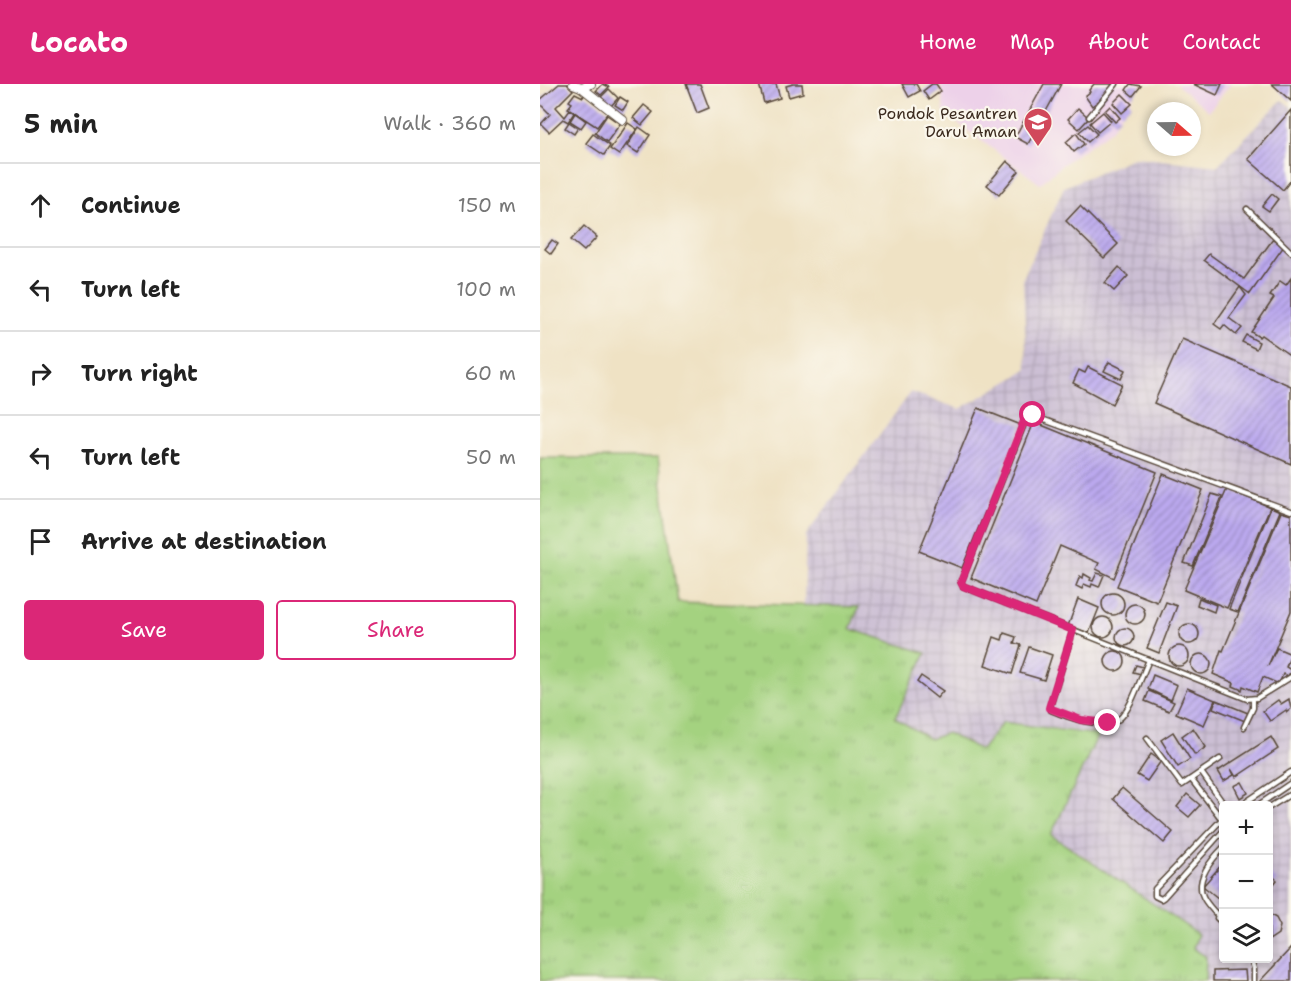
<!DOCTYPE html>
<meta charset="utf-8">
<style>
:root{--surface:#fff;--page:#f2f2f2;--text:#222;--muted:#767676;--line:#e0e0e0;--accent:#db2777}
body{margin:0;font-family:"Shantell Sans",sans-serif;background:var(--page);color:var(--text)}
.controls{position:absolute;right:18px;bottom:18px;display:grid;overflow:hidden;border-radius:6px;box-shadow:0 3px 9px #0003}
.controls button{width:54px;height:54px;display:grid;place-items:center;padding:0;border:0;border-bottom:2px solid var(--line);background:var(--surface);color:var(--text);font:30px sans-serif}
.compass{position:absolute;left:607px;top:18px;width:54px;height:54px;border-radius:50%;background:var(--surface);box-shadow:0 3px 9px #0003;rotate:110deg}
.stop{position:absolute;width:18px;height:18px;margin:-14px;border:4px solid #db2777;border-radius:50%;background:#fff}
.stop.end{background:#db2777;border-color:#fff;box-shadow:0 2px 6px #0008}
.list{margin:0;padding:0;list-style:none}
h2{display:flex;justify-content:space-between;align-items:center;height:78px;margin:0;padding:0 24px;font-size:26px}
h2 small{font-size:20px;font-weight:400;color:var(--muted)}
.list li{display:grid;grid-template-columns:39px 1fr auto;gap:18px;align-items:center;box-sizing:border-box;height:84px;padding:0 24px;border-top:2px solid var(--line)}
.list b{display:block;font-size:22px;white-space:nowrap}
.list em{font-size:20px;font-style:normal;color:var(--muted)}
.actions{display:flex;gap:12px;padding:18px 24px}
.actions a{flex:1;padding:14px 0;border:2px solid var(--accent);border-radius:6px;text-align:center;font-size:21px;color:var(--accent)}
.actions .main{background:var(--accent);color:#fff}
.icon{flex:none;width:33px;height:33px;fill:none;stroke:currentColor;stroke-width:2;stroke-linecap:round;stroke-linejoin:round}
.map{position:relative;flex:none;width:751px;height:897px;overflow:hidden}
header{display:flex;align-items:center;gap:36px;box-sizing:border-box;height:84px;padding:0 30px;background:var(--accent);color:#fff}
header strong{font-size:28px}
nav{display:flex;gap:33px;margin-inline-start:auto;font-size:21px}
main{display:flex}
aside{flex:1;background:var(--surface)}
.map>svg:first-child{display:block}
.built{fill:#edd1e9}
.industrial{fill:url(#industrial-grid);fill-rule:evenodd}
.grass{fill:url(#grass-tufts);stroke:#707e4f;stroke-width:1.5}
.building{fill:url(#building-hatch)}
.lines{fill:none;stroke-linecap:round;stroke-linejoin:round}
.lane-casing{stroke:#564637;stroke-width:7}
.street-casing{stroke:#564637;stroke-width:10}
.lane{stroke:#fff;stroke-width:4}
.street{stroke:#fff;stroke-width:8}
.route{stroke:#db2777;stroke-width:8}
.labels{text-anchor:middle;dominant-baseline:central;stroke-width:4.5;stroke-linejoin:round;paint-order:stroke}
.poi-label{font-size:16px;fill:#3b2a1e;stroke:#fbf7ec;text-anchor:end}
</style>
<header>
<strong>Locato</strong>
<nav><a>Home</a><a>Map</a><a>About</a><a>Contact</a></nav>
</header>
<main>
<aside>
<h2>5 min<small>Walk · 360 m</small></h2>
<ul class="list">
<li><svg class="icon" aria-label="ahead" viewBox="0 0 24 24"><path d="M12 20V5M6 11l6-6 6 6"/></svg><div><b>Continue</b></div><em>150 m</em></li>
<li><svg class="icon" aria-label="left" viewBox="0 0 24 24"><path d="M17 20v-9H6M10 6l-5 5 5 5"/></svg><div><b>Turn left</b></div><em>100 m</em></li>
<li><svg class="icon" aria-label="right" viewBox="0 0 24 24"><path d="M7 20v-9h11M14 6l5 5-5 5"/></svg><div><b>Turn right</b></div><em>60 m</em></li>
<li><svg class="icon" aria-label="left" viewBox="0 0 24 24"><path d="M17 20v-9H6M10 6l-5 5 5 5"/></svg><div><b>Turn left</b></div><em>50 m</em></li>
<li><svg class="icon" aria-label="arrive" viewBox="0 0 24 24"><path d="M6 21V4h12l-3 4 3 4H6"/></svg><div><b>Arrive at destination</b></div></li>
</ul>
<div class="actions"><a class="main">Save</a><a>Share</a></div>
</aside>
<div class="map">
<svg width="751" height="897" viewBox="0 0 751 897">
<defs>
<pattern id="industrial-grid" width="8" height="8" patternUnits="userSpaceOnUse" patternTransform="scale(1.5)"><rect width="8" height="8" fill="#ccbfd4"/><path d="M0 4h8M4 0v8" fill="none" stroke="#b0a4b6"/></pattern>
<pattern id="grass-tufts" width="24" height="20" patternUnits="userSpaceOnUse" patternTransform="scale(1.5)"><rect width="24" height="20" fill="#a4d280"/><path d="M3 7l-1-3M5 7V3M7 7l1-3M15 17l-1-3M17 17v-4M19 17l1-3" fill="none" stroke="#8eb46e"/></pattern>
<pattern id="building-hatch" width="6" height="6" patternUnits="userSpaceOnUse" patternTransform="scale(1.5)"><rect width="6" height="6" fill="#bba9ef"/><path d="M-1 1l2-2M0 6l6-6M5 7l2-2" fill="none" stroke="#998ac1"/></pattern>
</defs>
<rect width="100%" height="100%" fill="#fbf7ec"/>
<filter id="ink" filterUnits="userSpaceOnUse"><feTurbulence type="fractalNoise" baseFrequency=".0167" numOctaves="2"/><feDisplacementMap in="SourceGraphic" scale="12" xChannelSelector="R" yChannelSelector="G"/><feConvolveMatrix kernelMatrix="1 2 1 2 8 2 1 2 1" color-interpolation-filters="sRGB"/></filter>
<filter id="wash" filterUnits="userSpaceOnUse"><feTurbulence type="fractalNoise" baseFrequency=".008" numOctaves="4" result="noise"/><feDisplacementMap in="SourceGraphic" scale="24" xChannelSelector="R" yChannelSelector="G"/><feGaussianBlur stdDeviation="1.35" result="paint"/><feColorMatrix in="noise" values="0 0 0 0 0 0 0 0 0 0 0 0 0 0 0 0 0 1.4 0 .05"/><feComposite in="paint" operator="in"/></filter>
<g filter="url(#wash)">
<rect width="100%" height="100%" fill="#efe2c4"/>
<!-- built -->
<g class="built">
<path d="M 401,0 L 601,0 L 571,46 L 523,80 L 500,100 L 404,29 Z"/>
<path d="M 636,0 L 691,0 L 669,27 Z"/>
</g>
<!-- industrial -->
<path class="industrial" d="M 742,16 L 751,23 L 751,897 L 665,897 L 666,873 L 653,864 L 550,776 L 511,751 L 557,651 L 441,666 L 407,649 L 390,655 L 355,634 L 385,569 L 310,545 L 318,523 L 264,521 L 266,451 L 371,308 L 420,325 L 487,286 L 483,194 L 524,103 L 595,73 L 677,82 ZM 684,722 L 728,722 L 728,874 L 684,874 Z"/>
<!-- grass -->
<path class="grass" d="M 0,374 L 118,374 L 138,518 L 319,523 L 310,545 L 386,569 L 355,634 L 390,655 L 407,649 L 441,666 L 463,638 L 558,651 L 511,751 L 658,850 L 653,864 L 666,873 L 665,897 L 0,897 Z"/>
<g id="blocks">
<!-- building -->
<g class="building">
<path d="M 19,0 L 27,0 L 33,6 L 16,23 L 25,33 L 30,26 L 34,29 L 28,38 L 23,35 L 9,48 L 1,40 L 10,30 L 0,20 L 0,16 Z"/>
<path d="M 63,0 L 69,3 L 61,11 L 56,7 Z"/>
<path d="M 146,0 L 160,0 L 169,24 L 157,29 Z"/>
<path d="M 219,0 L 236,0 L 240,14 L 224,19 Z"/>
<path d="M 253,0 L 262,0 L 263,9 L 249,13 L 246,2 Z"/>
<path d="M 362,0 L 376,0 L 380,7 L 369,13 Z"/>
<path d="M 392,0 L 396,0 L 401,7 L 389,16 L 383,7 Z"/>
<path d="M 504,0 L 521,0 L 488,60 L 475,53 Z"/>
<path d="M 554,0 L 574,0 L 565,12 L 552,22 L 545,12 L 550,8 L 549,6 Z"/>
<path d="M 590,0 L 601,2 L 593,12 L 586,6 Z"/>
<path d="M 653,0 L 682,0 L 677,11 Z"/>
<path d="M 732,0 L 751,0 L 751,17 Z"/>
<path d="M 69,5 L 78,14 L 71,22 L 61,13 Z"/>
<path d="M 35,9 L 43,13 L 45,10 L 69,27 L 57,43 L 28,24 L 32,19 L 29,17 Z"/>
<path d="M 582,10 L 592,20 L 582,29 L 573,19 Z"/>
<path d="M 80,13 L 88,18 L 83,26 L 75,21 Z"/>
<path d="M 104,21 L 113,28 L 102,41 L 93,34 Z"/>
<path d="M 570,22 L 580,34 L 575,38 L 565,27 Z"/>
<path d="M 538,24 L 549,34 L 539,45 L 528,35 Z"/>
<path d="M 751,26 L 751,96 L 743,106 L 708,75 Z"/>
<path d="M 563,28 L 571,37 L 558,48 L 550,39 Z"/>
<path d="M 35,29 L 46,37 L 41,44 L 30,37 Z"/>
<path d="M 67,31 L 80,40 L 67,58 L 55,49 Z"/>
<path d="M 29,38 L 38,44 L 34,50 L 25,44 Z"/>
<path d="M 88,39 L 97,45 L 79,71 L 70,65 Z"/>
<path d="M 548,41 L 557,50 L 548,58 L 539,48 Z"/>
<path d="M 99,43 L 110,51 L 98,69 L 87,62 Z"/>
<path d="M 536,49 L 544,60 L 534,68 L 526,58 Z"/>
<path d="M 53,50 L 70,62 L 64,71 L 46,59 Z"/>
<path d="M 467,77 L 479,87 L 459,111 L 447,101 Z"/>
<path d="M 732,110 L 738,115 L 729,127 L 722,122 Z"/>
<path d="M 540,122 L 578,160 L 564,174 L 526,137 Z"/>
<path d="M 44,142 L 57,153 L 44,167 L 31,156 Z"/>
<path d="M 733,155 L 744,162 L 710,210 L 664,176 L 669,170 L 704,195 Z"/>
<path d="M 12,156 L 18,160 L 11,170 L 5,165 Z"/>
<path d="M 579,183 L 588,192 L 574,207 L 565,199 Z"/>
<path d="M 751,194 L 751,272 L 721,251 L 719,253 L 711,248 L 734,214 L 730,212 L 740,197 L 746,201 Z"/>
<path d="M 700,203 L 706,211 L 689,234 L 702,244 L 696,251 L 684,241 L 681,245 L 674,240 Z"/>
<path d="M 706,251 L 719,258 L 716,265 L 702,258 Z"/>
<path d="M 642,255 L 751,302 L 751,380 L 614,319 Z"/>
<path d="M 569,278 L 585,286 L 581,295 L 564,287 Z"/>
<path d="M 548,283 L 582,300 L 572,320 L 533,299 L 539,286 L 545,289 Z"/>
<path d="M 438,324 L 481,341 L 422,484 L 379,467 Z"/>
<path d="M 494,338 L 617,388 L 574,494 L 556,485 L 559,479 L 520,462 L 496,521 L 431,494 Z"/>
<path d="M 623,390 L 663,406 L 617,518 L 577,502 Z"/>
<path d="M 687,405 L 730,423 L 687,524 L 644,506 Z"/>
<path d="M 672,410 L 682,413 L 653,482 L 644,479 Z"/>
<path d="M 731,423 L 740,427 L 698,528 L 689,525 Z"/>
<path d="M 741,428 L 751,431 L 751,527 L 728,582 L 737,564 L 751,570 L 746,583 L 751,586 L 748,592 L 743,590 L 739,600 L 723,593 L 717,608 L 703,602 L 702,606 L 693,602 L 694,599 L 673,590 L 681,566 L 683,567 Z"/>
<path d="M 557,489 L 564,491 L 559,503 L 552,500 L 551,503 L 544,500 L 542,505 L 536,502 L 540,492 L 543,494 L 544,490 L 551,494 L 550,496 L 553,497 Z"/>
<circle cx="573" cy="520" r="11"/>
<path d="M 659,514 L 676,521 L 674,528 L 657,521 Z"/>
<path d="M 538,515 L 559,524 L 549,549 L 528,542 Z"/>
<path d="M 626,518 L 637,522 L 619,569 L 607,564 Z"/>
<circle cx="595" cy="530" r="10"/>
<circle cx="563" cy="543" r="10"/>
<circle cx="649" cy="550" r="10"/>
<circle cx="585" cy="553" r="9"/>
<path d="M 464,549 L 476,553 L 474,559 L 481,561 L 472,590 L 445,581 L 454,553 L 462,556 Z"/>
<circle cx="639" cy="572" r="10"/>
<path d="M 489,563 L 512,571 L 504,596 L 480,589 Z"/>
<circle cx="575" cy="577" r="10"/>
<circle cx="661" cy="580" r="10"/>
<path d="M 596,581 L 603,583 L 601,590 L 593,588 Z"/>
<path d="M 613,591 L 637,601 L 631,616 L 608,605 Z"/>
<path d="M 381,592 L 403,607 L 397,614 L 377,598 Z"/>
<path d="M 647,604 L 675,616 L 664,641 L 636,629 Z"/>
<path d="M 609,607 L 634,618 L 629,627 L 605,617 Z"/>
<path d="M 749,615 L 751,625 L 747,628 L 746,626 L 730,637 L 723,627 L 738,616 L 741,620 Z"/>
<path d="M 676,616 L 708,629 L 705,637 L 673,624 Z"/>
<path d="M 653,644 L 666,663 L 655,671 L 642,652 Z"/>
<path d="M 633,648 L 650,675 L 638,683 L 621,656 Z"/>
<path d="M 731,653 L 738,665 L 696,693 L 691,685 L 694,691 L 684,697 L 678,687 Z"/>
<path d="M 611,670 L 621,677 L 607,697 L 597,691 Z"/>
<path d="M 702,698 L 708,709 L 700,714 L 694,702 Z"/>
<path d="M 582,704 L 633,748 L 624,759 L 573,715 Z"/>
<path d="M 647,710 L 660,721 L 649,733 L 637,723 Z"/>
<path d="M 684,778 L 684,819 L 663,802 Z"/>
<path d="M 729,789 L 737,796 L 729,806 Z"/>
<path d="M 729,830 L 736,834 L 740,842 L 738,850 L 729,856 Z"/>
<path d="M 751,864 L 751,897 L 720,897 Z"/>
<path d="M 705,886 L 706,897 L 673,897 L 673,887 Z"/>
</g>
</g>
</g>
<g filter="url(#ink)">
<use href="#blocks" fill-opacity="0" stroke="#564637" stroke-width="1.5"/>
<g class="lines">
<!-- lane casing -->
<g class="lane-casing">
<g id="lane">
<path d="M 549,33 L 576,0"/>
<path d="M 707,125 L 751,168"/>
<path d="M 751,427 L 488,330 L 421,498 L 423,502 L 707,615 L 717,614 L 751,593"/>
<path d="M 533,546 L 510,622 L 511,626 C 527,633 563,646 579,635 C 591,626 602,590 609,576"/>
<path d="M 704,643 L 713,624 L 713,615"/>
<path d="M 607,654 L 642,701 L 680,675"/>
<path d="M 661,688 L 685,722"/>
<path d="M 651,695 L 684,738"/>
<path d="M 700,722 L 751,688"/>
<path d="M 717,722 L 751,699"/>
<path d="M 728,724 L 751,710"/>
<path d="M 684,733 L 615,805 L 615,812 L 621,815 L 624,813 L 684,746"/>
<path d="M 684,763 C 674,773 660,790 661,804 C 661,815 672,825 678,832 L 677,834 L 684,840"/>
<path d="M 711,874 L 714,885 L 714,897"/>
</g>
</g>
<!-- street casing -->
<g class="street-casing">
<g id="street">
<path d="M 33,0 L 41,3 L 51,0"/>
<path d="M 41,3 L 83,36"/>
</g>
</g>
<!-- lane -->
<use href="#lane" class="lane"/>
<!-- street -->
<use href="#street" class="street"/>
</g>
</g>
<g class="lines" filter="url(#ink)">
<!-- route -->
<path class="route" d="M 493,331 L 486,332 L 421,498 L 423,502 L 533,546 L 509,624 L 541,636 L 568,639"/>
</g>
<!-- icons -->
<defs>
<g id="school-pin" transform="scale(1.5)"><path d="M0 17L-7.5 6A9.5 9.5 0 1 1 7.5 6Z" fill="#d1495b" stroke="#fbf7ec"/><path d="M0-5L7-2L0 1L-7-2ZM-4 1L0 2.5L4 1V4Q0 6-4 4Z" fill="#fff"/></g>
</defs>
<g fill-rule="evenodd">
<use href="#school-pin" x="498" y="38"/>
</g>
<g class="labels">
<!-- poi labels -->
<g class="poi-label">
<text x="477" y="29">Pondok Pesantren<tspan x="477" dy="18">Darul Aman</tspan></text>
</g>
</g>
</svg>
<div class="controls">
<button>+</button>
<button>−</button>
<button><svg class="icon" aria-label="layers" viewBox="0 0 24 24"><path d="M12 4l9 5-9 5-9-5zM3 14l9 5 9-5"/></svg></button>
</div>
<svg class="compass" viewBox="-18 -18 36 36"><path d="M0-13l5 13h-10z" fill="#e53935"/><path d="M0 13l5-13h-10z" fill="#767676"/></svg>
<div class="stop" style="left:493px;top:331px"></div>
<div class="stop end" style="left:568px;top:639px"></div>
</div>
</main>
